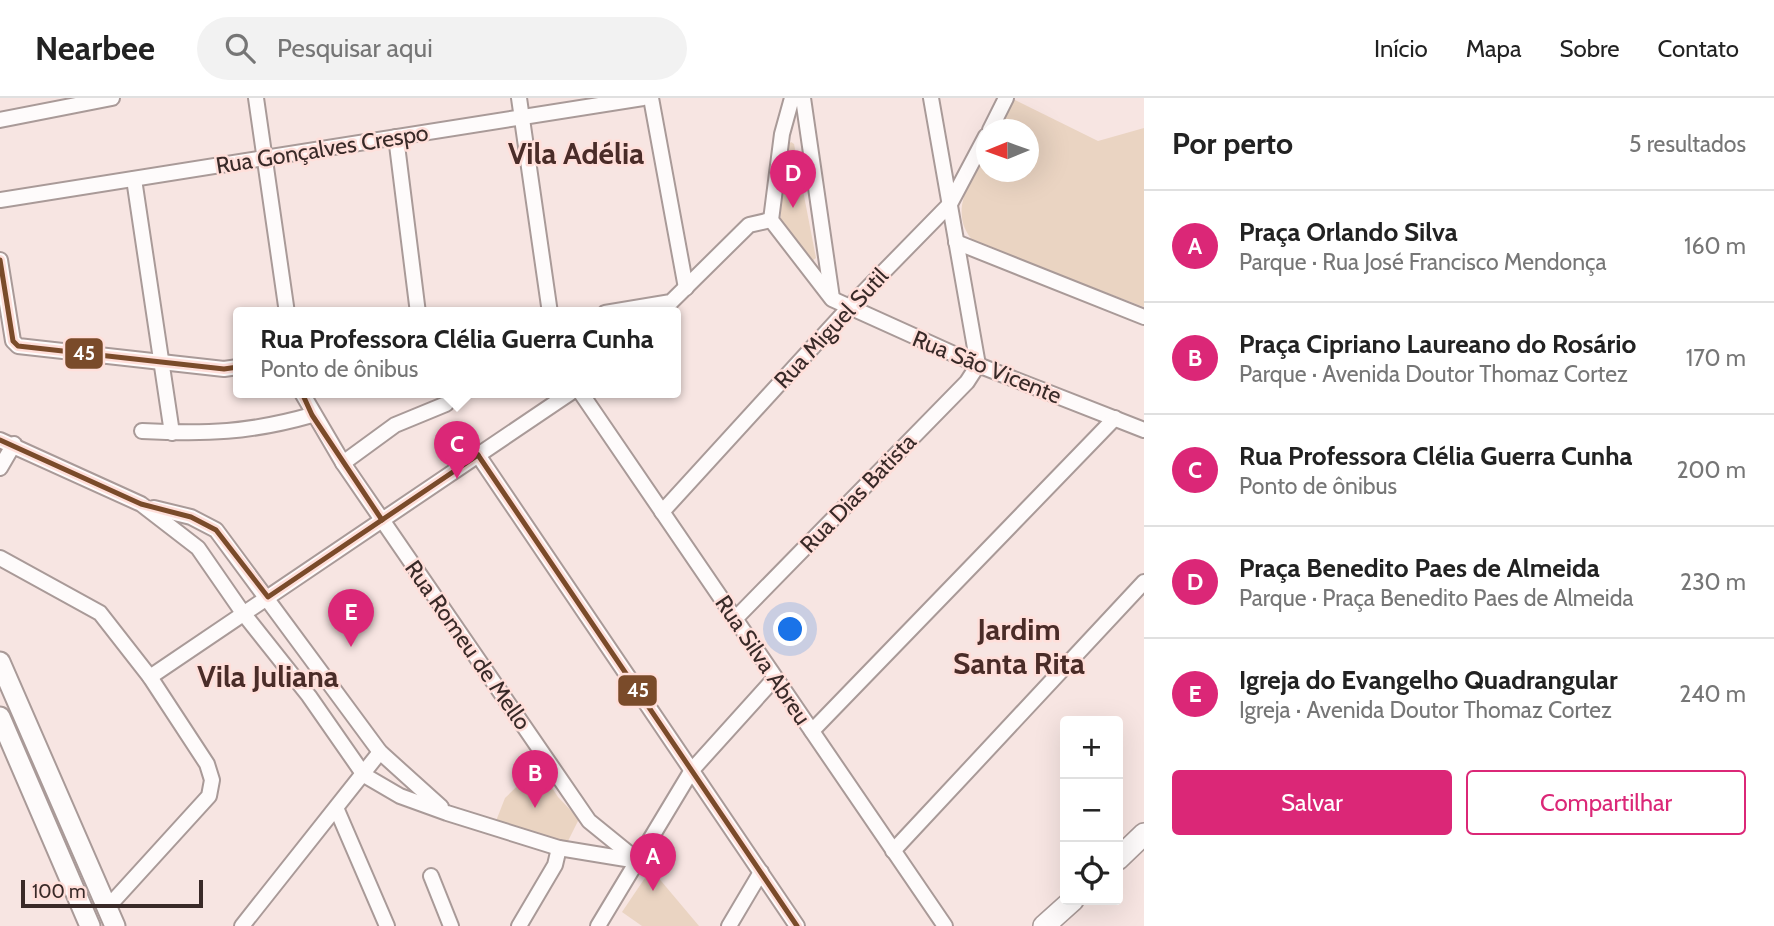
<!DOCTYPE html>
<html lang="pt">
<meta charset="utf-8">
<style>
:root{--surface:#fff;--page:#f2f2f2;--text:#222;--muted:#767676;--line:#e0e0e0;--accent:#db2777}
body{margin:0;font-family:Cabin,sans-serif;background:var(--page);color:var(--text)}
.controls{position:absolute;right:21px;bottom:21px;display:grid;overflow:hidden;border-radius:7px;box-shadow:0 7px 28px #0002}
.controls button{width:63px;height:63px;display:grid;place-items:center;padding:0;border:0;border-bottom:2px solid var(--line);background:var(--surface);color:var(--text);font:35px sans-serif}
.compass{position:absolute;left:976px;top:21px;width:63px;height:63px;border-radius:50%;background:var(--surface);box-shadow:0 7px 28px #0002;rotate:269deg}
.scale{position:absolute;left:21px;bottom:18px;width:182px;box-sizing:border-box;padding-left:7px;border:4px solid #392a28;border-top:0;font-size:19px;line-height:24px;white-space:nowrap;color:#392a28;-webkit-text-stroke:5px #ffdfda;paint-order:stroke}
.you{position:absolute;left:791px;top:532px;width:24px;height:24px;margin:-18px;border:5px solid #fff;border-radius:50%;background:#1a73e8;box-shadow:0 0 0 10px #1a73e833}
.badge{display:grid;place-items:center;width:46px;height:46px;border-radius:50%;background:var(--accent);color:#fff;font-size:23px;font-weight:700}
.pin{position:absolute;translate:-50% -58px;filter:drop-shadow(0 2px 4px #0008)}
.pin::after{content:'';position:absolute;top:37px;width:24px;height:21px;background:inherit;clip-path:polygon(0 0,100% 0,50% 100%)}
.popup{position:absolute;left:233px;top:209px;width:448px;height:91px;box-sizing:border-box;display:grid;place-content:center;border-radius:7px;background:var(--surface);filter:drop-shadow(0 2px 5px #0005);font-size:23px;white-space:nowrap;color:var(--muted)}
.popup b{font-size:26px;color:var(--text)}
.popup::after{content:'';position:absolute;left:50%;top:100%;margin-left:-14px;border:14px solid transparent;border-top-color:var(--surface)}
.list{margin:0;padding:0;list-style:none}
h2{display:flex;justify-content:space-between;align-items:center;height:91px;margin:0;padding:0 28px;font-size:30px}
h2 small{font-size:23px;font-weight:400;color:var(--muted)}
.list li{display:grid;grid-template-columns:46px 1fr auto;gap:21px;align-items:center;box-sizing:border-box;height:112px;padding:0 28px;border-top:2px solid var(--line)}
.list b{display:block;font-size:26px;white-space:nowrap}
.list p{margin:0;font-size:23px;white-space:nowrap;color:var(--muted)}
.list em{font-size:23px;font-style:normal;color:var(--muted)}
.actions{display:flex;gap:14px;padding:21px 28px}
.actions a{flex:1;padding:16px 0;border:2px solid var(--accent);border-radius:7px;text-align:center;font-size:24px;color:var(--accent)}
.actions .main{background:var(--accent);color:#fff}
.icon{flex:none;width:38px;height:38px;fill:none;stroke:currentColor;stroke-width:2;stroke-linecap:round;stroke-linejoin:round}
.map{position:relative;flex:none;width:1144px;height:828px;overflow:hidden}
header{display:flex;align-items:center;gap:42px;box-sizing:border-box;height:98px;padding:0 35px;background:var(--surface);border-bottom:2px solid var(--line)}
header strong{font-size:33px}
nav{display:flex;gap:38px;margin-inline-start:auto;font-size:24px}
.search{width:490px;height:63px;background:var(--page);display:flex;align-items:center;gap:18px;box-sizing:border-box;padding:0 24px;border-radius:38px;color:var(--muted);font-size:26px}
main{display:flex}
aside{flex:1;background:var(--surface)}
.map>svg:first-child{display:block}
.green{fill:#ead4c2}
.lines{fill:none;stroke-linecap:round;stroke-linejoin:round}
.street-casing{stroke:#a99a98;stroke-width:18}
.secondary-casing{stroke:#a99a98;stroke-width:23}
.primary-casing{stroke:#a99a98;stroke-width:24}
.street{stroke:#fefbfb;stroke-width:14}
.secondary{stroke:#fefbfb;stroke-width:19}
.primary{stroke:#fefbfb;stroke-width:21}
.bus-1-casing{stroke:#ffdfda;stroke-width:10}
.bus-1{stroke:#7a4b2a;stroke-width:5}
.labels{text-anchor:middle;dominant-baseline:central;stroke-width:5;stroke-linejoin:round;paint-order:stroke}
.street-label{font-size:23px;fill:#392a28;stroke:#ffdfda}
.district-label{font-size:30px;font-weight:bold;fill:#4a2c28;stroke:#ffdfda}
.line-badge{stroke:#ffdfda;stroke-width:2.5}
.badge-label{font-size:19px;text-anchor:middle;font-weight:bold;fill:#fff}
</style>
<header>
<strong>Nearbee</strong>
<div class="search"><svg class="icon" aria-label="search" viewBox="0 0 24 24"><circle cx="10" cy="10" r="6"/><path d="M15 15l6 6"/></svg>Pesquisar aqui</div>
<nav><a>Início</a><a>Mapa</a><a>Sobre</a><a>Contato</a></nav>
</header>
<main>
<div class="map">
<svg width="1144" height="828" viewBox="0 0 1144 828">
<rect width="100%" height="100%" fill="#f7e5e2"/>
<!-- green -->
<g class="green">
<path d="M 1013,1 L 1098,43 L 1144,30 L 1144,209 L 975,145 C 946,115 971,83 986,52 L 986,74 L 1028,74 L 1028,32 L 997,31 Z"/>
<path d="M 791,44 L 794,46 L 816,160 L 811,164 L 780,126 L 786,48 Z"/>
<path d="M 538,668 L 558,699 L 579,721 L 568,743 L 558,745 L 496,723 L 505,700 Z"/>
<path d="M 651,771 L 699,828 L 642,828 L 622,814 Z"/>
</g>
<g class="lines">
<!-- street casing -->
<g class="street-casing">
<g id="street">
<path d="M 256,0 L 287,215"/>
<path d="M 519,0 L 550,215"/>
<path d="M 651,0 L 686,190"/>
<path d="M 792,0 L 782,36 L 771,122 L 832,201 L 978,267 L 1144,332"/>
<path d="M 803,0 L 832,200"/>
<path d="M 931,0 L 978,267"/>
<path d="M 0,22 L 112,0"/>
<path d="M 990,32 L 1006,0"/>
<path d="M 396,39 L 418,215"/>
<path d="M 134,81 L 172,335"/>
<path d="M 0,102 L 643,0"/>
<path d="M 956,144 L 1144,219"/>
<path d="M 0,162 L 13,243 L 18,248 L 224,271 L 238,269"/>
<path d="M 605,215 L 671,204 L 749,127 L 771,122"/>
<path d="M 302,295 L 343,365 L 589,723 L 637,762"/>
<path d="M 581,295 L 945,828"/>
<path d="M 142,333 C 206,336 249,335 312,317"/>
<path d="M 0,342 L 141,406 L 198,450 L 243,515 L 309,598 L 364,677 L 400,698 L 447,715 L 559,750 L 638,763"/>
<path d="M 478,357 L 797,828"/>
<path d="M 343,365 L 395,327 L 446,306"/>
<path d="M 0,370 L 14,346"/>
<path d="M 154,410 L 191,419 L 216,432 L 380,654 L 441,709"/>
<path d="M 662,414 L 853,205 L 950,106 L 986,38"/>
<path d="M 0,460 L 100,515 L 150,579 L 207,666 L 212,682 L 209,698 L 107,810"/>
<path d="M 735,521 L 967,284 L 978,267"/>
<path d="M 150,579 L 570,295"/>
<path d="M 812,633 L 1115,320"/>
<path d="M 337,712 L 387,828"/>
<path d="M 893,753 L 1144,484"/>
<path d="M 431,778 L 451,828"/>
<path d="M 242,828 L 380,654"/>
<path d="M 519,828 L 555,767 L 559,750"/>
<path d="M 598,828 L 692,672 L 775,580"/>
<path d="M 729,828 L 761,774"/>
</g>
</g>
<!-- secondary casing -->
<g class="secondary-casing">
<g id="secondary">
<path d="M 0,564 L 115,828"/>
<path d="M 0,619 L 90,828"/>
</g>
</g>
<!-- primary casing -->
<g class="primary-casing">
<g id="primary">
<path d="M 1118,761 L 1144,736"/>
<path d="M 1044,828 L 1073,802"/>
</g>
</g>
<!-- street -->
<use href="#street" class="street"/>
<!-- secondary -->
<use href="#secondary" class="secondary"/>
<!-- primary -->
<use href="#primary" class="primary"/>
<!-- bus-1 casing -->
<g class="bus-1-casing">
<g id="bus-1">
<path d="M 0,162 L 13,243 L 18,248 L 224,271 L 238,269"/>
<path d="M 302,295 L 312,317 L 382,422"/>
<path d="M 0,342 L 141,406 L 191,419 L 216,432 L 268,499 L 478,357"/>
<path d="M 478,357 L 797,828"/>
</g>
</g>
<!-- bus-1 -->
<use href="#bus-1" class="bus-1"/>
</g>
<g class="labels">
<!-- street labels -->
<g class="street-label">
<text transform="translate(322 51) rotate(-9)">Rua Gonçalves Crespo</text>
<text transform="translate(831 230) rotate(-47)">Rua Miguel Sutil</text>
<text transform="translate(987 269) rotate(22)">Rua São Vicente</text>
<text transform="translate(858 395) rotate(-46)">Rua Dias Batista</text>
<text transform="translate(468 547) rotate(55)">Rua Romeu de Mello</text>
<text transform="translate(763 562) rotate(56)">Rua Silva Abreu</text>
</g>
<!-- district labels -->
<g class="district-label">
<text x="576" y="55">Vila Adélia</text>
<text x="1019" y="531">Jardim<tspan x="1019" dy="34">Santa Rita</tspan></text>
<text x="268" y="578">Vila Juliana</text>
</g>
</g>
<g class="line-badge">
<rect x="64" y="239" width="40" height="33" rx="7" fill="#7a4b2a"/>
<rect x="617" y="576" width="41" height="33" rx="7" fill="#7a4b2a"/>
</g>
<g class="badge-label">
<text x="84" y="262">45</text>
<text x="638" y="599">45</text>
</g>
</svg>
<div class="controls">
<button>+</button>
<button>−</button>
<button><svg class="icon" aria-label="locate" viewBox="0 0 24 24"><circle cx="12" cy="12" r="6"/><path d="M12 2v4M12 18v4M2 12h4M18 12h4"/></svg></button>
</div>
<svg class="compass" viewBox="-18 -18 36 36"><path d="M0-13l5 13h-10z" fill="#e53935"/><path d="M0 13l5-13h-10z" fill="#767676"/></svg>
<div class="scale">100 m</div>
<div class="you"></div>
<div class="pin badge" style="left:653px;top:793px">A</div>
<div class="pin badge" style="left:535px;top:710px">B</div>
<div class="pin badge" style="left:457px;top:381px">C</div>
<div class="popup"><b>Rua Professora Clélia Guerra Cunha</b>Ponto de ônibus</div>
<div class="pin badge" style="left:793px;top:110px">D</div>
<div class="pin badge" style="left:351px;top:549px">E</div>
</div>
<aside>
<h2>Por perto<small>5 resultados</small></h2>
<ul class="list">
<li><span class="badge">A</span><div><b>Praça Orlando Silva</b><p>Parque · Rua José Francisco Mendonça</p></div><em>160 m</em></li>
<li><span class="badge">B</span><div><b>Praça Cipriano Laureano do Rosário</b><p>Parque · Avenida Doutor Thomaz Cortez</p></div><em>170 m</em></li>
<li><span class="badge">C</span><div><b>Rua Professora Clélia Guerra Cunha</b><p>Ponto de ônibus</p></div><em>200 m</em></li>
<li><span class="badge">D</span><div><b>Praça Benedito Paes de Almeida</b><p>Parque · Praça Benedito Paes de Almeida</p></div><em>230 m</em></li>
<li><span class="badge">E</span><div><b>Igreja do Evangelho Quadrangular</b><p>Igreja · Avenida Doutor Thomaz Cortez</p></div><em>240 m</em></li>
</ul>
<div class="actions"><a class="main">Salvar</a><a>Compartilhar</a></div>
</aside>
</main>
